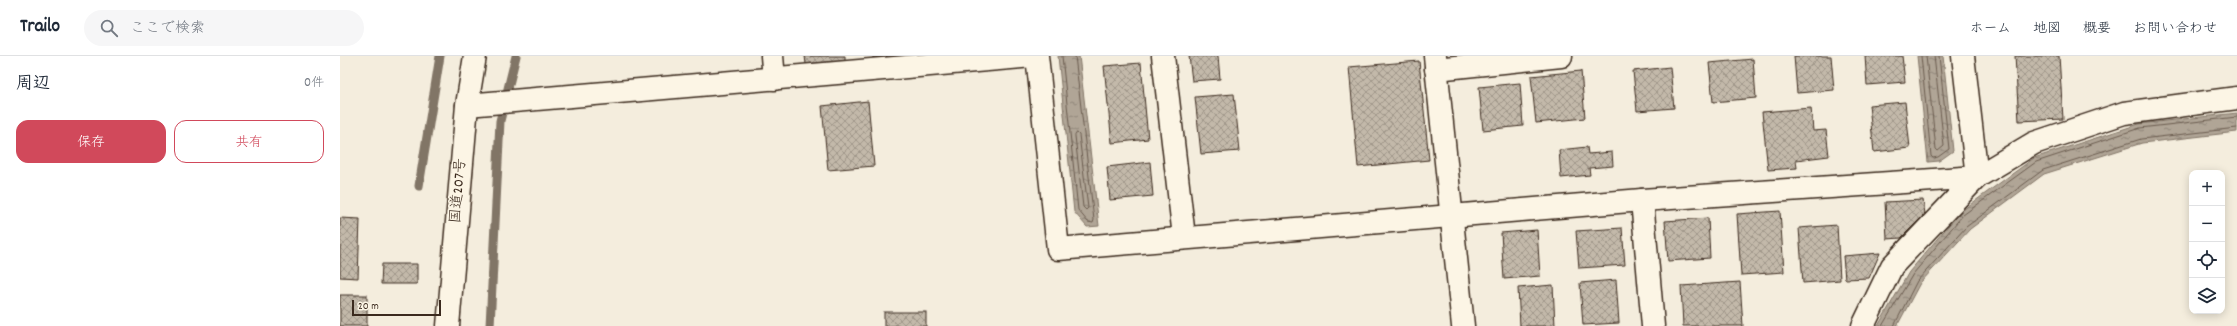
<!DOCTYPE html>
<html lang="ja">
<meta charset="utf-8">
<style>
:root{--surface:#fff;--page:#f6f6f7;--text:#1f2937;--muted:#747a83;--line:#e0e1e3;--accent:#d1495b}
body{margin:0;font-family:Dekko,"Klee One",sans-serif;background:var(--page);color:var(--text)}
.controls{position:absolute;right:12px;bottom:12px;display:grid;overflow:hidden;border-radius:8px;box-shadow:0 2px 10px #0003}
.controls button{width:36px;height:36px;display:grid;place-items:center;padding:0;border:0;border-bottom:1px solid var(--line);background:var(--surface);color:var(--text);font:20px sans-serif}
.scale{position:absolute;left:12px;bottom:10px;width:89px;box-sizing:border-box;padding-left:4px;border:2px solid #3b2a1e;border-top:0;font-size:11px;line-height:14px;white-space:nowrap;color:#3b2a1e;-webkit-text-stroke:3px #fcf5e5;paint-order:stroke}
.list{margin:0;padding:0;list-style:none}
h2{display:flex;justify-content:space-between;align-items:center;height:52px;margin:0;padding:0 16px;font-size:17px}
h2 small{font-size:13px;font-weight:400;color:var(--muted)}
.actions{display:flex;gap:8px;padding:12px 16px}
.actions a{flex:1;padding:9px 0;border:1px solid var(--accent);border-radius:12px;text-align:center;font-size:14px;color:var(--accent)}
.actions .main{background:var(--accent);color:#fff}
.icon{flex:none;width:22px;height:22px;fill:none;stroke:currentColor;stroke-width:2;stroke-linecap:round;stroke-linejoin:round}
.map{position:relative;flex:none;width:1897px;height:270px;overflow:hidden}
header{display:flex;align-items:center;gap:24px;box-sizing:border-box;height:56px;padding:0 20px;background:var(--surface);border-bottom:1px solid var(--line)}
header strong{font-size:19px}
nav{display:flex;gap:22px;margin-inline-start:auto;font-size:14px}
.search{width:280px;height:36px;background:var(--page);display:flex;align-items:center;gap:10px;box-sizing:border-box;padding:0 14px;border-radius:22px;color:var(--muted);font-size:15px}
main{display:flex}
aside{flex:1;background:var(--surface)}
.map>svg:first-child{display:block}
.water{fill:url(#water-ripples);stroke:#817466}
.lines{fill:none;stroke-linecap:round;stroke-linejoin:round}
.shore{stroke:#6a5b4e;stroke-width:1}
.stream{stroke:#817466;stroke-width:9}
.building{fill:url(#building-cross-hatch);stroke:#3b2a1e}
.street-casing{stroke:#3b2a1e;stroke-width:25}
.highway-casing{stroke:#3b2a1e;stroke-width:25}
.street{stroke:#fcf5e5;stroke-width:22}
.highway{stroke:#fcf5e5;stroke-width:22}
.labels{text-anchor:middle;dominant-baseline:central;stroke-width:3;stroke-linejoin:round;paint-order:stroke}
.street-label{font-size:15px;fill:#3b2a1e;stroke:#fcf5e5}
</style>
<header>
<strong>Trailo</strong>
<div class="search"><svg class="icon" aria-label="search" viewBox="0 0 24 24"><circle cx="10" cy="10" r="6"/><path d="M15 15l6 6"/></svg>ここで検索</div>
<nav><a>ホーム</a><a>地図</a><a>概要</a><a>お問い合わせ</a></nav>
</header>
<main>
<aside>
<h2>周辺<small>0件</small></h2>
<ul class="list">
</ul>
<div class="actions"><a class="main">保存</a><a>共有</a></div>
</aside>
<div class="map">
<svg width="1897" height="270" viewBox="0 0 1897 270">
<defs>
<pattern id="water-ripples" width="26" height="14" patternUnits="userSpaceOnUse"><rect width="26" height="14" fill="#b0a596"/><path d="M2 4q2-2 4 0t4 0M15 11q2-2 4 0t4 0" fill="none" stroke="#90877a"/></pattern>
<pattern id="building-cross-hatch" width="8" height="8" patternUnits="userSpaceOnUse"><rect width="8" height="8" fill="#c3b9aa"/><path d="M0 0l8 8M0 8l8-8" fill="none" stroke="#a0978a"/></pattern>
</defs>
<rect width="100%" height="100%" fill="#f4eddd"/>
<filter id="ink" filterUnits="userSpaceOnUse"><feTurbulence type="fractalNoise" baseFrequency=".025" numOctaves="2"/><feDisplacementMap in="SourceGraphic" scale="8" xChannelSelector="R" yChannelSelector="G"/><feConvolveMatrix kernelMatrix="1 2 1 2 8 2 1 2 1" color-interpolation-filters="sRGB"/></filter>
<g filter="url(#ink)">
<!-- water -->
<g class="water">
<path d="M 718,0 L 739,0 L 759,170 L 747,171 L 734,156 Z"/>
<path d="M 1577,0 L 1603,0 L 1613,95 L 1599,105 L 1588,106 Z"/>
<path d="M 1897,57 L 1897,76 L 1802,87 L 1704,118 L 1630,173 L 1580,227 L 1557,270 L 1538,270 L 1569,216 L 1620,156 L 1694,102 L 1799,68 Z"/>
</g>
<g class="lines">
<!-- shore -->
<g class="shore">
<path d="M 722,0 L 738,154 L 748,166 L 753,167 L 754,164 L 735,0"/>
<path d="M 1581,0 L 1591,100 L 1593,102 L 1598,101 L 1609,93 L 1599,0"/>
<path d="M 1586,0 L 1596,93 L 1598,95 L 1604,90 L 1594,0"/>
<path d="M 737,77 L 739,79 L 748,152 L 746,154 L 743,151 L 735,80 Z"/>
<path d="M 1542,270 L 1573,218 L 1623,159 L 1696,106 L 1800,72 L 1897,61"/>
<path d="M 1554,270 L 1577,225 L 1626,171 L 1703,114 L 1801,83 L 1897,72"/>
</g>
<!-- stream -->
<g class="stream">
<path d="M 79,130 L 100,0"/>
<path d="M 150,270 L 160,65 L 176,0"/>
</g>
</g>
<!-- building -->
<g class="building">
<path d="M 465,0 L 505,0 L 505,5 L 466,8 Z"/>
<path d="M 533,0 L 570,0 L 533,4 Z"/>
<path d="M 849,0 L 878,0 L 880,23 L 852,25 Z"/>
<path d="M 1454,0 L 1491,0 L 1494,34 L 1457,37 Z"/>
<path d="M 1525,0 L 1562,0 L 1565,26 L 1527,29 Z"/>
<path d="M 1675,0 L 1719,0 L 1723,63 L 1679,65 Z"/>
<path d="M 1413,3 L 1416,42 L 1373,46 L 1369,7 Z"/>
<path d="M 1079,5 L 1089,104 L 1018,111 L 1009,11 Z"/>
<path d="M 801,7 L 808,83 L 772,87 L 764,10 Z"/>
<path d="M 1330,11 L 1334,52 L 1297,55 L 1293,15 Z"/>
<path d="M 1241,15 L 1245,62 L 1196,67 L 1191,20 Z"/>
<path d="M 1180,27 L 1183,70 L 1143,74 L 1139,31 Z"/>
<path d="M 894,38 L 900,95 L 861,98 L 855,41 Z"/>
<path d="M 528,45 L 534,110 L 488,114 L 482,50 Z"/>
<path d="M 1565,46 L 1570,92 L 1534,96 L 1529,49 Z"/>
<path d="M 1471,52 L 1473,75 L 1486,74 L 1489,100 L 1456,104 L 1457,112 L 1428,114 L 1422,56 Z"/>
<path d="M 1247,91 L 1248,98 L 1272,96 L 1273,110 L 1249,112 L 1250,119 L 1221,122 L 1219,94 Z"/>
<path d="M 810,106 L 813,140 L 770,144 L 767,111 Z"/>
<path d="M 1583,144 L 1585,158 L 1561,182 L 1547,183 L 1545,146 Z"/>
<path d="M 1440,155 L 1444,216 L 1401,219 L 1397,158 Z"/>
<path d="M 0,162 L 20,163 L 18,222 L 0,221 Z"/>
<path d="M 1368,162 L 1370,202 L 1328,205 L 1325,165 Z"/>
<path d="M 1497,169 L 1500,224 L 1463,227 L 1459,172 Z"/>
<path d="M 1282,172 L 1285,209 L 1239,212 L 1236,175 Z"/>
<path d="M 1197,174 L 1200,220 L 1164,223 L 1161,177 Z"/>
<path d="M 1540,197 L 1529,222 L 1505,223 L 1503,200 Z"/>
<path d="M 42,208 L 77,208 L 77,228 L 41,228 Z"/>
<path d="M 1276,224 L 1279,267 L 1243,269 L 1240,227 Z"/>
<path d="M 1400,226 L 1403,270 L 1343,270 L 1341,230 Z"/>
<path d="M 1213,229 L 1215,270 L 1180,270 L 1178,232 Z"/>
<rect x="0" y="239" width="27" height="31"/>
<rect x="544" y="256" width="42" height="14"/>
</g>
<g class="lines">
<!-- street casing -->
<g class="street-casing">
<g id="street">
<path d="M 432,0 L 434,23"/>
<path d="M 697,0 L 718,193 L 1302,144 L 1637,121"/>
<path d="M 823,0 L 844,181"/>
<path d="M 1095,0 L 1123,270"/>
<path d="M 1623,0 L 1637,121"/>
<path d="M 1096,13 L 1221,0"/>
<path d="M 127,49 L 693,0"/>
<path d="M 1302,144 L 1313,270"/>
<path d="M 1523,270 L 1552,210 L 1637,121 L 1694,87 L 1784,57 L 1897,42"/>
</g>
</g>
<!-- highway casing -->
<g class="highway-casing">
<path id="highway" d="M 108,270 L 127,49 L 135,0"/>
</g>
<!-- street -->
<use href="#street" class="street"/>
<!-- highway -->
<use href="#highway" class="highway"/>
</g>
</g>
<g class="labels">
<!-- street labels -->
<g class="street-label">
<text transform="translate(119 135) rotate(-85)">国道207号</text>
</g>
</g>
</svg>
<div class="controls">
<button>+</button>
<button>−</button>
<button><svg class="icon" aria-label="locate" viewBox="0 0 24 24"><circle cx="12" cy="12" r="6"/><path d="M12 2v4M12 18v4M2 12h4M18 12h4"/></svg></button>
<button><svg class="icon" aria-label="layers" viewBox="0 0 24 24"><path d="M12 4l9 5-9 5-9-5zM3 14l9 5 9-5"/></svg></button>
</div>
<div class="scale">20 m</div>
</div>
</main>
